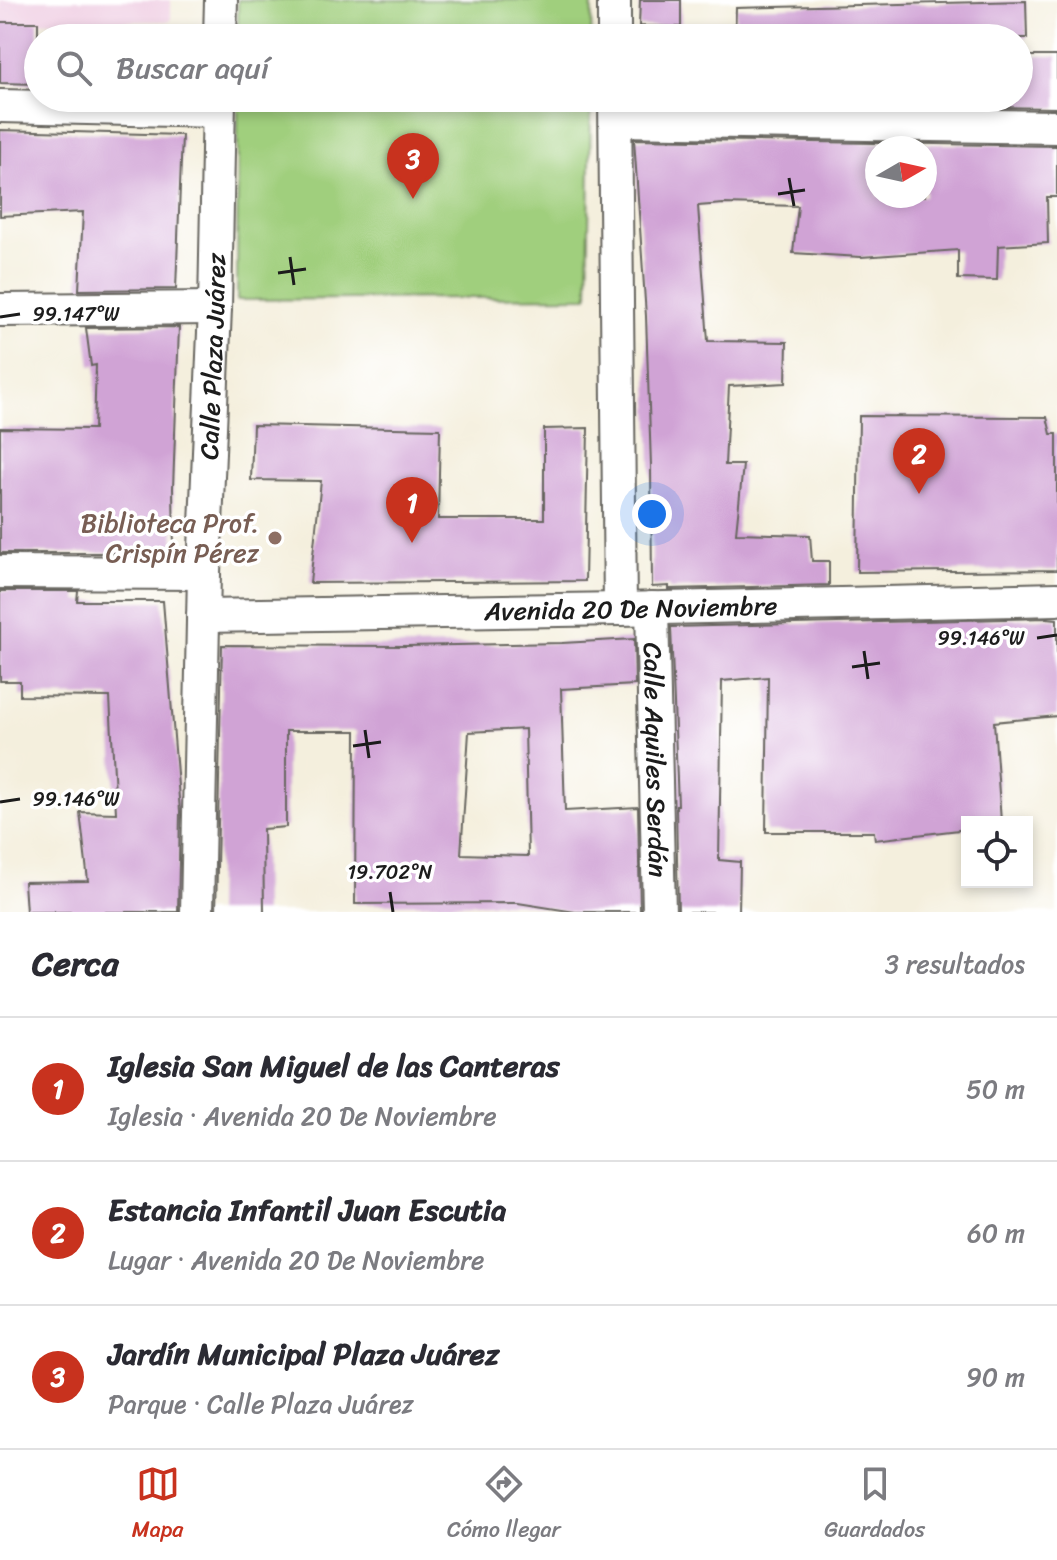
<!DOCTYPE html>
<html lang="es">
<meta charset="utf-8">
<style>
:root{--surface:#fff;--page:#f2f2f3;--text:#2b2b33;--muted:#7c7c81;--line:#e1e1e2;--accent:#c8321e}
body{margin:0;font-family:Sriracha,sans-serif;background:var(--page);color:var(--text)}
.controls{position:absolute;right:24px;bottom:24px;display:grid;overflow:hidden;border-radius:0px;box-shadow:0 4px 12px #0003}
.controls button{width:72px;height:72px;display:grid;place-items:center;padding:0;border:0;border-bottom:2px solid var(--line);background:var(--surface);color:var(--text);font:40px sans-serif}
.compass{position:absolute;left:865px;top:136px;width:72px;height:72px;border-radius:50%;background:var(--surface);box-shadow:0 4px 12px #0003;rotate:81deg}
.you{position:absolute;left:652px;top:514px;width:28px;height:28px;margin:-20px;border:6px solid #fff;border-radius:50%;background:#1a73e8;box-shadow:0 0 0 12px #1a73e833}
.badge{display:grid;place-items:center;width:52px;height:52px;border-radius:50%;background:var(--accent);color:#fff;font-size:26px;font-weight:700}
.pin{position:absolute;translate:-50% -66px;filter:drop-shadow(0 2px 4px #0008)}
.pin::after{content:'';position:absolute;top:42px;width:28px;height:24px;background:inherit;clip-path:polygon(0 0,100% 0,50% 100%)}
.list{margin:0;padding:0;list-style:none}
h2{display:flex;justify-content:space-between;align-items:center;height:104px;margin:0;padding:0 32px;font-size:34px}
h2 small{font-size:26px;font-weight:400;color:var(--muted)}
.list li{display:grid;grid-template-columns:52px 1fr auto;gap:24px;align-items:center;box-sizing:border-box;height:144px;padding:0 32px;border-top:2px solid var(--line)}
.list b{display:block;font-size:30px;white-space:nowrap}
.list p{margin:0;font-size:26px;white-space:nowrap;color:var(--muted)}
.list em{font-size:26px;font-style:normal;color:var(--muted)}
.icon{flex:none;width:44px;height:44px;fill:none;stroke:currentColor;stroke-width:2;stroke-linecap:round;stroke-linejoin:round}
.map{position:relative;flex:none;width:1057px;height:912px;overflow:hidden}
.search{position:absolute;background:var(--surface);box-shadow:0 4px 12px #0003;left:24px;right:24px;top:24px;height:88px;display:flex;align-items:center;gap:20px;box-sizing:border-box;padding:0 28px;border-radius:44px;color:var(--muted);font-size:30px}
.sheet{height:536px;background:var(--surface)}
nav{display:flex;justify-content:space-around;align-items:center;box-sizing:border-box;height:112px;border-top:2px solid var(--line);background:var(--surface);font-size:22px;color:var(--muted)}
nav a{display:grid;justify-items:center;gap:4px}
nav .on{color:var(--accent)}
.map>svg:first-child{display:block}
.built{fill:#f0d0e4}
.green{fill:#a0cf7d;stroke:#5e764c;stroke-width:2}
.building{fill:#d0a3d5;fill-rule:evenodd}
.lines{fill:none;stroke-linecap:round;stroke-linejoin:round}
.minor-casing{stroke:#686660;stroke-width:36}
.minor{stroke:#fff;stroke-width:32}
.ticks{fill:none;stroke:#1c1c1c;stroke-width:3}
.education-dot{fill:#8d6e63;stroke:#fff;stroke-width:3}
.labels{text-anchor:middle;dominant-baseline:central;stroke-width:7;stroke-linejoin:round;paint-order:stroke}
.street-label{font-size:26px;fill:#1c1c1c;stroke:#fff}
.education-label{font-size:26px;fill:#785e54;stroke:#fff;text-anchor:end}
.ticks-label{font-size:20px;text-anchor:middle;fill:#1c1c1c;stroke:#fff;stroke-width:7;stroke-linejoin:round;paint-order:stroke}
</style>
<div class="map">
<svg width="1057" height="912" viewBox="0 0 1057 912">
<rect width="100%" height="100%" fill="#fff"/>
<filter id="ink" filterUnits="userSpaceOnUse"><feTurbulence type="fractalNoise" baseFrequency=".0125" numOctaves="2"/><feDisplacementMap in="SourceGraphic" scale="16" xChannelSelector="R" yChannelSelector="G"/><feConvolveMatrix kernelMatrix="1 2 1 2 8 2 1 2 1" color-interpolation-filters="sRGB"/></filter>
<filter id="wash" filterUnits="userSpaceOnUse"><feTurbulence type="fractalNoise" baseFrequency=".006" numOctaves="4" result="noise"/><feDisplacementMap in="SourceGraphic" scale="32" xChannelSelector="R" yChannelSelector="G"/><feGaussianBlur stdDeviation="1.8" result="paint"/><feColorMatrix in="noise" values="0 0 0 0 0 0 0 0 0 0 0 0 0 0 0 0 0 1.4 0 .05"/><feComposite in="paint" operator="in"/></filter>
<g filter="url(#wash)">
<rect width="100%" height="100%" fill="#f4efdd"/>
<!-- built -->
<path class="built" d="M 0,0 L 171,0 L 171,21 L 0,22 Z"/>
<!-- green -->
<g class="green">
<path d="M 238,0 L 592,0 L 591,38 L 238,38 Z"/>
<path d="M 238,98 L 591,98 L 588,297 L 237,300 Z"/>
</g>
<g id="blocks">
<!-- building -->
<g class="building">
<path d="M 640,0 L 681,0 L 681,27 L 639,26 Z"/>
<path d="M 1026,1 L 1027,38 L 735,38 L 736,8 Z"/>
<path d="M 0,22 L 38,22 L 38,84 L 0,83 Z"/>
<path d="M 1019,56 L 1057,56 L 1057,108 L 641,101 L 641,98 L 1019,98 Z"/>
<path d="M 0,130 L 182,135 L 176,289 L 79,290 L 83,212 L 0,216 Z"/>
<path d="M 634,139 L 1057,146 L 1057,197 L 1047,197 L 1048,243 L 998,246 L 997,280 L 958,279 L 958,250 L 861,257 L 793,253 L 798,206 L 724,204 L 698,206 L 708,341 L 787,342 L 786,383 L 729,386 L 725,465 L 743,465 L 736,533 L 810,535 L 812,561 L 829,561 L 829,585 L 669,589 L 669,586 L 652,587 L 651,466 L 646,316 ZM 877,148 L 925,148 L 925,196 L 877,196 Z"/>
<path d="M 179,327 L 173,488 L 174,553 L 0,553 L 0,428 L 94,429 L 96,365 L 91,366 L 86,328 Z"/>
<path d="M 859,416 L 1047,417 L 1051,434 L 1057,434 L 1057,570 L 857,572 Z"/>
<path d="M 253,425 L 440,429 L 438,519 L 544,519 L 544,429 L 588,428 L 585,581 L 310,583 L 321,481 L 251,480 Z"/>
<path d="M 0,591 L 78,591 L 77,601 L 163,601 L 180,811 L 178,912 L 26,912 L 24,882 L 88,881 L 80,812 L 116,813 L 110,697 L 20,696 L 20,681 L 0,681 Z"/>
<path d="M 1047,618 L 1057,619 L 1057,716 L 994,722 L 1001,822 L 967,822 L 967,829 L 875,840 L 874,832 L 766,832 L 768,677 L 722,681 L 719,860 L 740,862 L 739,912 L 678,912 L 676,805 L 678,805 L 671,627 Z"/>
<path d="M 634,639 L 635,685 L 561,689 L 565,811 L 638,807 L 640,912 L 575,912 L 518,903 L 355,904 L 356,731 L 286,731 L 286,827 L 263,829 L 264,912 L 216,912 L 222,645 L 406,646 L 562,643 ZM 525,729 L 528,856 L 461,854 L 469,732 Z"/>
</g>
</g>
</g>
<g filter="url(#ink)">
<use href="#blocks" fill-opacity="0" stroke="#686660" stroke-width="2"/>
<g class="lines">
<!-- minor casing -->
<g class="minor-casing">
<g id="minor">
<path d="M 614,0 L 614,38"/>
<path d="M 220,38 L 221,0"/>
<path d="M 615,98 L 620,609"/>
<path d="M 0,106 L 218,111"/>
<path d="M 616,120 L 1057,127"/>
<path d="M 0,310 L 215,308"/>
<path d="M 0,572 L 204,573"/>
<path id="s1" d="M 652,608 L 659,912"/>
<path id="s2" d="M 203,616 L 620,609 L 1057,599"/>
<path id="s3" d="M 197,912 L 204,573 L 215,308 L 219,98"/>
</g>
</g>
<!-- minor -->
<use href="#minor" class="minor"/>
</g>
</g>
<!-- ticks -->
<path class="ticks" d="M 789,178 L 794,206M 778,194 L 805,190M 290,257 L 294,285M 278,273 L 306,269M 0,317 L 20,314M 1037,638 L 1057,635M 864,651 L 868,679M 852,667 L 880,663M 365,730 L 369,758M 353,746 L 381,742M 0,802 L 20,799M 390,892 L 393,912"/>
<!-- markers -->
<circle class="education-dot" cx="275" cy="538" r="8"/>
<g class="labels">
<!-- street labels -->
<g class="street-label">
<text stroke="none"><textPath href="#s3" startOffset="556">Calle Plaza Juárez</textPath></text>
<text stroke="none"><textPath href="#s2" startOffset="428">Avenida 20 De Noviembre</textPath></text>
<text stroke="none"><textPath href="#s1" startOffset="152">Calle Aquiles Serdán</textPath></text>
</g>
<!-- education labels -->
<g class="education-label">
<text x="259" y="523">Biblioteca Prof.<tspan x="259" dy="30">Crispín Pérez</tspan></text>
</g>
</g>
<g class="ticks-label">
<text x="76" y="321">99.147°W</text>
<text x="981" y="645">99.146°W</text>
<text x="76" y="806">99.146°W</text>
<text x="390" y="879">19.702°N</text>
</g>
</svg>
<div class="controls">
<button><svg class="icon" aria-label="locate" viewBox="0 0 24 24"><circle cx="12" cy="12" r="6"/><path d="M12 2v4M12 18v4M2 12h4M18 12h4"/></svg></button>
</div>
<svg class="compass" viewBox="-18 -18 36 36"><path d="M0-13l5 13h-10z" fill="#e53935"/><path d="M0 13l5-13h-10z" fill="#7c7c81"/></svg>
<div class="you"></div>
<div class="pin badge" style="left:412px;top:543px">1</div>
<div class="pin badge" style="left:919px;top:494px">2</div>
<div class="pin badge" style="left:413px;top:199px">3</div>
<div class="search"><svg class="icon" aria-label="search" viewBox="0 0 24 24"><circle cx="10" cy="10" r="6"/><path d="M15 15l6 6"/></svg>Buscar aquí</div>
</div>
<section class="sheet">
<h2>Cerca<small>3 resultados</small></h2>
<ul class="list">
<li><span class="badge">1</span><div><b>Iglesia San Miguel de las Canteras</b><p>Iglesia · Avenida 20 De Noviembre</p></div><em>50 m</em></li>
<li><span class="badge">2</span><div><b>Estancia Infantil Juan Escutia</b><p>Lugar · Avenida 20 De Noviembre</p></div><em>60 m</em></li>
<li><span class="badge">3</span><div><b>Jardín Municipal Plaza Juárez</b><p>Parque · Calle Plaza Juárez</p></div><em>90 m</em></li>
</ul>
</section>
<nav>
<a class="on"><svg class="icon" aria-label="map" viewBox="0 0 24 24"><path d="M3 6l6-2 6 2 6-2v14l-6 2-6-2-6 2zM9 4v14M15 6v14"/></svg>Mapa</a>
<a><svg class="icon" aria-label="directions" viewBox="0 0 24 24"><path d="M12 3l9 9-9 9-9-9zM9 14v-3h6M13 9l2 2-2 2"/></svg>Cómo llegar</a>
<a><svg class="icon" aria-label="saved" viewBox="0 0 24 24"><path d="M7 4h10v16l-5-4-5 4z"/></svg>Guardados</a>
</nav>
